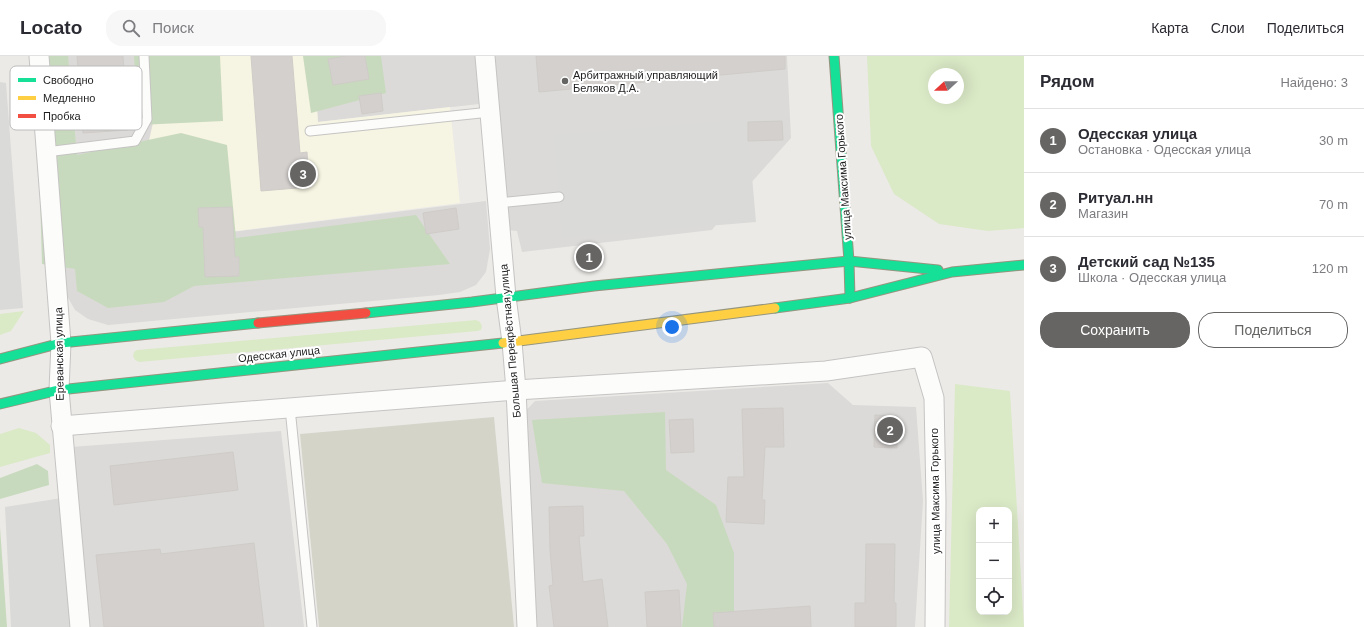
<!DOCTYPE html>
<html lang="ru">
<meta charset="utf-8">
<style>
:root{--surface:#fff;--page:#f7f7f7;--text:#2b2b33;--muted:#7c7c81;--line:#e1e1e2;--accent:#666564}
body{margin:0;font-family:Arial,sans-serif;background:var(--page);color:var(--text)}
.controls{position:absolute;right:12px;bottom:12px;display:grid;overflow:hidden;border-radius:8px;box-shadow:0 4px 16px #0002}
.controls button{width:36px;height:36px;display:grid;place-items:center;padding:0;border:0;border-bottom:1px solid var(--line);background:var(--surface);color:var(--text);font:20px sans-serif}
.compass{position:absolute;left:928px;top:12px;width:36px;height:36px;border-radius:50%;background:var(--surface);box-shadow:0 4px 16px #0002;rotate:249deg}
.you{position:absolute;left:672px;top:271px;width:14px;height:14px;margin:-10px;border:3px solid #fff;border-radius:50%;background:#1a73e8;box-shadow:0 0 0 6px #1a73e833}
.badge{display:grid;place-items:center;width:26px;height:26px;border-radius:50%;background:var(--accent);color:#fff;font-size:13px;font-weight:700}
.pin{position:absolute;translate:-50% -50%;border:2px solid #fff;box-shadow:0 1px 4px #0006}
.list{margin:0;padding:0;list-style:none}
h2{display:flex;justify-content:space-between;align-items:center;height:52px;margin:0;padding:0 16px;font-size:17px}
h2 small{font-size:13px;font-weight:400;color:var(--muted)}
.list li{display:grid;grid-template-columns:26px 1fr auto;gap:12px;align-items:center;box-sizing:border-box;height:64px;padding:0 16px;border-top:1px solid var(--line)}
.list b{display:block;font-size:15px;white-space:nowrap}
.list p{margin:0;font-size:13px;white-space:nowrap;color:var(--muted)}
.list em{font-size:13px;font-style:normal;color:var(--muted)}
.actions{display:flex;gap:8px;padding:12px 16px}
.actions a{flex:1;padding:9px 0;border:1px solid var(--accent);border-radius:16px;text-align:center;font-size:14px;color:var(--accent)}
.actions .main{background:var(--accent);color:#fff}
.icon{flex:none;width:22px;height:22px;fill:none;stroke:currentColor;stroke-width:2;stroke-linecap:round;stroke-linejoin:round}
.map{position:relative;flex:none;width:1024px;height:571px;overflow:hidden}
header{display:flex;align-items:center;gap:24px;box-sizing:border-box;height:56px;padding:0 20px;background:var(--surface);border-bottom:1px solid var(--line)}
header strong{font-size:19px}
nav{display:flex;gap:22px;margin-inline-start:auto;font-size:14px}
.search{width:280px;height:36px;background:var(--page);display:flex;align-items:center;gap:10px;box-sizing:border-box;padding:0 14px;border-radius:16px;color:var(--muted);font-size:15px}
main{display:flex}
aside{flex:1;background:var(--surface)}
.map>svg:first-child{display:block}
.residential{fill:#dbdad8}
.education{fill:#f6f4e2}
.religious{fill:#dadad8}
.construction{fill:#d5d4c9}
.grass{fill:#dae9c6;fill-rule:evenodd}
.forest{fill:#c8dabd}
.building{fill:#d3d0ce;stroke:#cfccc8}
.lines{fill:none;stroke-linecap:round;stroke-linejoin:round}
.lane-casing{stroke:#c5c4c3;stroke-width:11}
.street-casing{stroke:#c5c4c3;stroke-width:21}
.fast-casing{stroke:#95957f;stroke-width:11}
.slow-casing{stroke:#95957f;stroke-width:11}
.jam-casing{stroke:#95957f;stroke-width:11}
.lane{stroke:#fcfcfb;stroke-width:9}
.street{stroke:#fcfcfb;stroke-width:19}
.fast{stroke:#16e098;stroke-width:9}
.slow{stroke:#ffcf43;stroke-width:9}
.jam{stroke:#f24e42;stroke-width:9}
.poi-dot{fill:#666564;stroke:#fff;stroke-width:1.5}
.labels{text-anchor:middle;dominant-baseline:central;stroke-width:4;stroke-linejoin:round;paint-order:stroke}
.poi-label{font-size:11px;fill:#1e1e1e;stroke:#fff;text-anchor:start}
.street-label{font-size:11px;fill:#1e1e1e;stroke:#fff}
.key{fill:#fff;stroke:#bcbcbc;stroke-width:1}
.key-label{font-size:11px;fill:#1e1e1e}
</style>
<header>
<strong>Locato</strong>
<div class="search"><svg class="icon" aria-label="search" viewBox="0 0 24 24"><circle cx="10" cy="10" r="6"/><path d="M15 15l6 6"/></svg>Поиск</div>
<nav><a>Карта</a><a>Слои</a><a>Поделиться</a></nav>
</header>
<main>
<div class="map">
<svg width="1024" height="571" viewBox="0 0 1024 571">
<rect width="100%" height="100%" fill="#eceae7"/>
<!-- residential -->
<g class="residential">
<path d="M 46,0 L 151,0 L 181,182 L 486,145 L 490,193 L 486,216 L 476,229 L 460,236 L 439,239 L 108,269 L 88,263 L 75,254 L 67,240 Z"/>
<path d="M 313,0 L 475,0 L 479,48 L 318,66 Z"/>
<path d="M 494,0 L 787,0 L 791,82 L 733,147 L 712,174 L 522,196 L 517,175 L 508,174 Z"/>
<path d="M 828,327 L 853,349 L 916,351 L 923,445 L 915,571 L 532,571 L 519,362 L 535,345 Z"/>
<path d="M 281,375 L 304,571 L 88,571 L 71,391 Z"/>
</g>
<!-- education -->
<path class="education" d="M 151,0 L 313,0 L 318,66 L 450,51 L 460,147 L 181,182 L 148,89 L 154,62 Z"/>
<!-- religious -->
<g class="religious">
<path d="M 0,26 L 6,27 L 23,252 L 0,254 Z"/>
<path d="M 747,63 L 756,166 L 562,182 L 554,79 Z"/>
<path d="M 68,441 L 80,571 L 11,571 L 5,451 Z"/>
</g>
<!-- construction -->
<path class="construction" d="M 494,361 L 514,571 L 319,571 L 300,378 Z"/>
<!-- grass -->
<g class="grass">
<path d="M 867,0 L 1024,0 L 1024,172 L 988,175 L 939,168 L 894,138 L 871,90 ZM 934,18 L 958,18 L 958,42 L 934,42 Z"/>
<path d="M 24,255 L 11,275 L 0,279 L 0,258 Z"/>
<path d="M 476,264 L 480,266 L 482,270 L 481,274 L 477,275 L 139,306 L 135,304 L 133,300 L 134,296 L 137,294 Z"/>
<path d="M 955,328 L 1010,335 L 1024,571 L 949,571 ZM 979,454 L 1009,454 L 1009,556 L 979,556 Z"/>
<path d="M 19,372 L 36,377 L 50,389 L 50,397 L 0,411 L 0,378 Z"/>
</g>
<!-- forest -->
<g class="forest">
<path d="M 29,0 L 68,0 L 77,99 L 181,77 L 227,89 L 236,182 L 416,159 L 450,208 L 194,230 L 164,246 L 108,252 L 77,235 L 75,213 L 42,208 L 39,107 Z"/>
<path d="M 134,0 L 220,0 L 223,65 L 139,69 Z"/>
<path d="M 303,0 L 381,0 L 386,37 L 311,57 Z"/>
<path d="M 665,356 L 666,414 L 716,449 L 734,497 L 734,571 L 682,571 L 687,528 L 667,488 L 624,435 L 542,427 L 532,364 Z"/>
<path d="M 37,408 L 48,415 L 49,429 L 0,443 L 0,422 Z"/>
<path d="M 0,471 L 7,571 L 0,571 Z"/>
</g>
<!-- building -->
<g class="building">
<path d="M 77,0 L 123,0 L 128,74 L 83,77 Z"/>
<path d="M 251,0 L 292,0 L 300,97 L 307,96 L 309,131 L 261,135 Z"/>
<path d="M 346,0 L 365,0 L 369,23 L 333,29 L 328,3 Z"/>
<path d="M 536,0 L 785,0 L 785,13 L 539,36 Z"/>
<path d="M 381,37 L 383,55 L 362,58 L 359,40 Z"/>
<path d="M 782,65 L 783,84 L 748,85 L 748,66 Z"/>
<path d="M 232,151 L 235,201 L 239,201 L 239,220 L 205,221 L 203,171 L 199,171 L 198,152 Z"/>
<path d="M 456,152 L 459,173 L 426,178 L 423,157 Z"/>
<path d="M 783,352 L 784,391 L 765,391 L 762,444 L 765,444 L 764,468 L 726,466 L 728,421 L 744,421 L 742,353 Z"/>
<path d="M 875,359 L 897,360 L 897,392 L 874,391 Z"/>
<path d="M 693,363 L 694,396 L 671,397 L 669,364 Z"/>
<path d="M 233,396 L 238,434 L 114,449 L 110,410 Z"/>
<path d="M 583,450 L 584,480 L 579,480 L 583,526 L 602,523 L 608,571 L 554,571 L 549,530 L 553,529 L 550,493 L 549,451 Z"/>
<path d="M 254,487 L 264,571 L 104,571 L 96,499 L 160,493 L 161,498 Z"/>
<path d="M 866,488 L 895,488 L 894,547 L 896,547 L 896,571 L 855,571 L 855,547 L 865,547 Z"/>
<path d="M 679,534 L 681,571 L 647,571 L 645,536 Z"/>
<path d="M 810,550 L 811,571 L 714,571 L 713,557 Z"/>
</g>
<g class="lines">
<!-- lane casing -->
<g class="lane-casing">
<g id="lane">
<path d="M 310,75 L 490,56"/>
<path d="M 46,96 L 135,85 L 147,63 L 144,0"/>
<path d="M 497,147 L 559,141"/>
<path d="M 290,352 L 312,571"/>
</g>
</g>
<!-- street casing -->
<g class="street-casing">
<g id="street">
<path d="M 39,0 L 61,287 L 59,334 L 80,571"/>
<path d="M 485,0 L 506,241 L 512,286 L 516,334 L 527,571"/>
<path d="M 61,370 L 516,334 L 826,315 L 922,301 L 934,342 L 936,445 L 935,571"/>
</g>
</g>
<!-- fast casing -->
<g class="fast-casing">
<g id="fast">
<path d="M 834,0 L 849,205 L 850,242"/>
<path d="M 775,252 L 850,242 L 952,216 L 1024,209"/>
<path d="M 366,257 L 472,246 L 594,230 L 849,205 L 938,214"/>
<path d="M 0,303 L 61,287 L 258,267"/>
<path d="M 0,348 L 59,334 L 503,287"/>
</g>
</g>
<!-- slow casing -->
<g class="slow-casing">
<path id="slow" d="M 503,287 L 775,252"/>
</g>
<!-- jam casing -->
<g class="jam-casing">
<path id="jam" d="M 258,267 L 366,257"/>
</g>
<!-- lane -->
<use href="#lane" class="lane"/>
<!-- street -->
<use href="#street" class="street"/>
<!-- fast -->
<use href="#fast" class="fast"/>
<!-- slow -->
<use href="#slow" class="slow"/>
<!-- jam -->
<use href="#jam" class="jam"/>
</g>
<!-- markers -->
<circle class="poi-dot" cx="565" cy="25" r="4"/>
<g class="labels">
<!-- poi labels -->
<g class="poi-label">
<text x="573" y="19">Арбитражный управляющий<tspan x="573" dy="13">Беляков Д.А.</tspan></text>
</g>
<!-- street labels -->
<g class="street-label">
<text transform="translate(843 121) rotate(-94)">улица Максима Горького</text>
<text transform="translate(510 285) rotate(-95)">Большая Перекрёстная улица</text>
<text transform="translate(59 298) rotate(-91)">Ереванская улица</text>
<text transform="translate(279 298) rotate(-6)">Одесская улица</text>
<text transform="translate(935 435) rotate(-91)">улица Максима Горького</text>
</g>
</g>
<!-- legend -->
<rect x="10" y="10" width="132" height="64" rx="6" class="key"/>
<rect x="18" y="22" width="18" height="4" fill="#16e098"/>
<rect x="18" y="40" width="18" height="4" fill="#ffcf43"/>
<rect x="18" y="58" width="18" height="4" fill="#f24e42"/>
<g class="key-label">
<text x="43" y="28">Свободно</text>
<text x="43" y="46">Медленно</text>
<text x="43" y="64">Пробка</text>
</g>
</svg>
<div class="controls">
<button>+</button>
<button>−</button>
<button><svg class="icon" aria-label="locate" viewBox="0 0 24 24"><circle cx="12" cy="12" r="6"/><path d="M12 2v4M12 18v4M2 12h4M18 12h4"/></svg></button>
</div>
<svg class="compass" viewBox="-18 -18 36 36"><path d="M0-13l5 13h-10z" fill="#e53935"/><path d="M0 13l5-13h-10z" fill="#7c7c81"/></svg>
<div class="you"></div>
<div class="pin badge" style="left:589px;top:201px">1</div>
<div class="pin badge" style="left:890px;top:374px">2</div>
<div class="pin badge" style="left:303px;top:118px">3</div>
</div>
<aside>
<h2>Рядом<small>Найдено: 3</small></h2>
<ul class="list">
<li><span class="badge">1</span><div><b>Одесская улица</b><p>Остановка · Одесская улица</p></div><em>30 m</em></li>
<li><span class="badge">2</span><div><b>Ритуал.нн</b><p>Магазин</p></div><em>70 m</em></li>
<li><span class="badge">3</span><div><b>Детский сад №135</b><p>Школа · Одесская улица</p></div><em>120 m</em></li>
</ul>
<div class="actions"><a class="main">Сохранить</a><a>Поделиться</a></div>
</aside>
</main>
